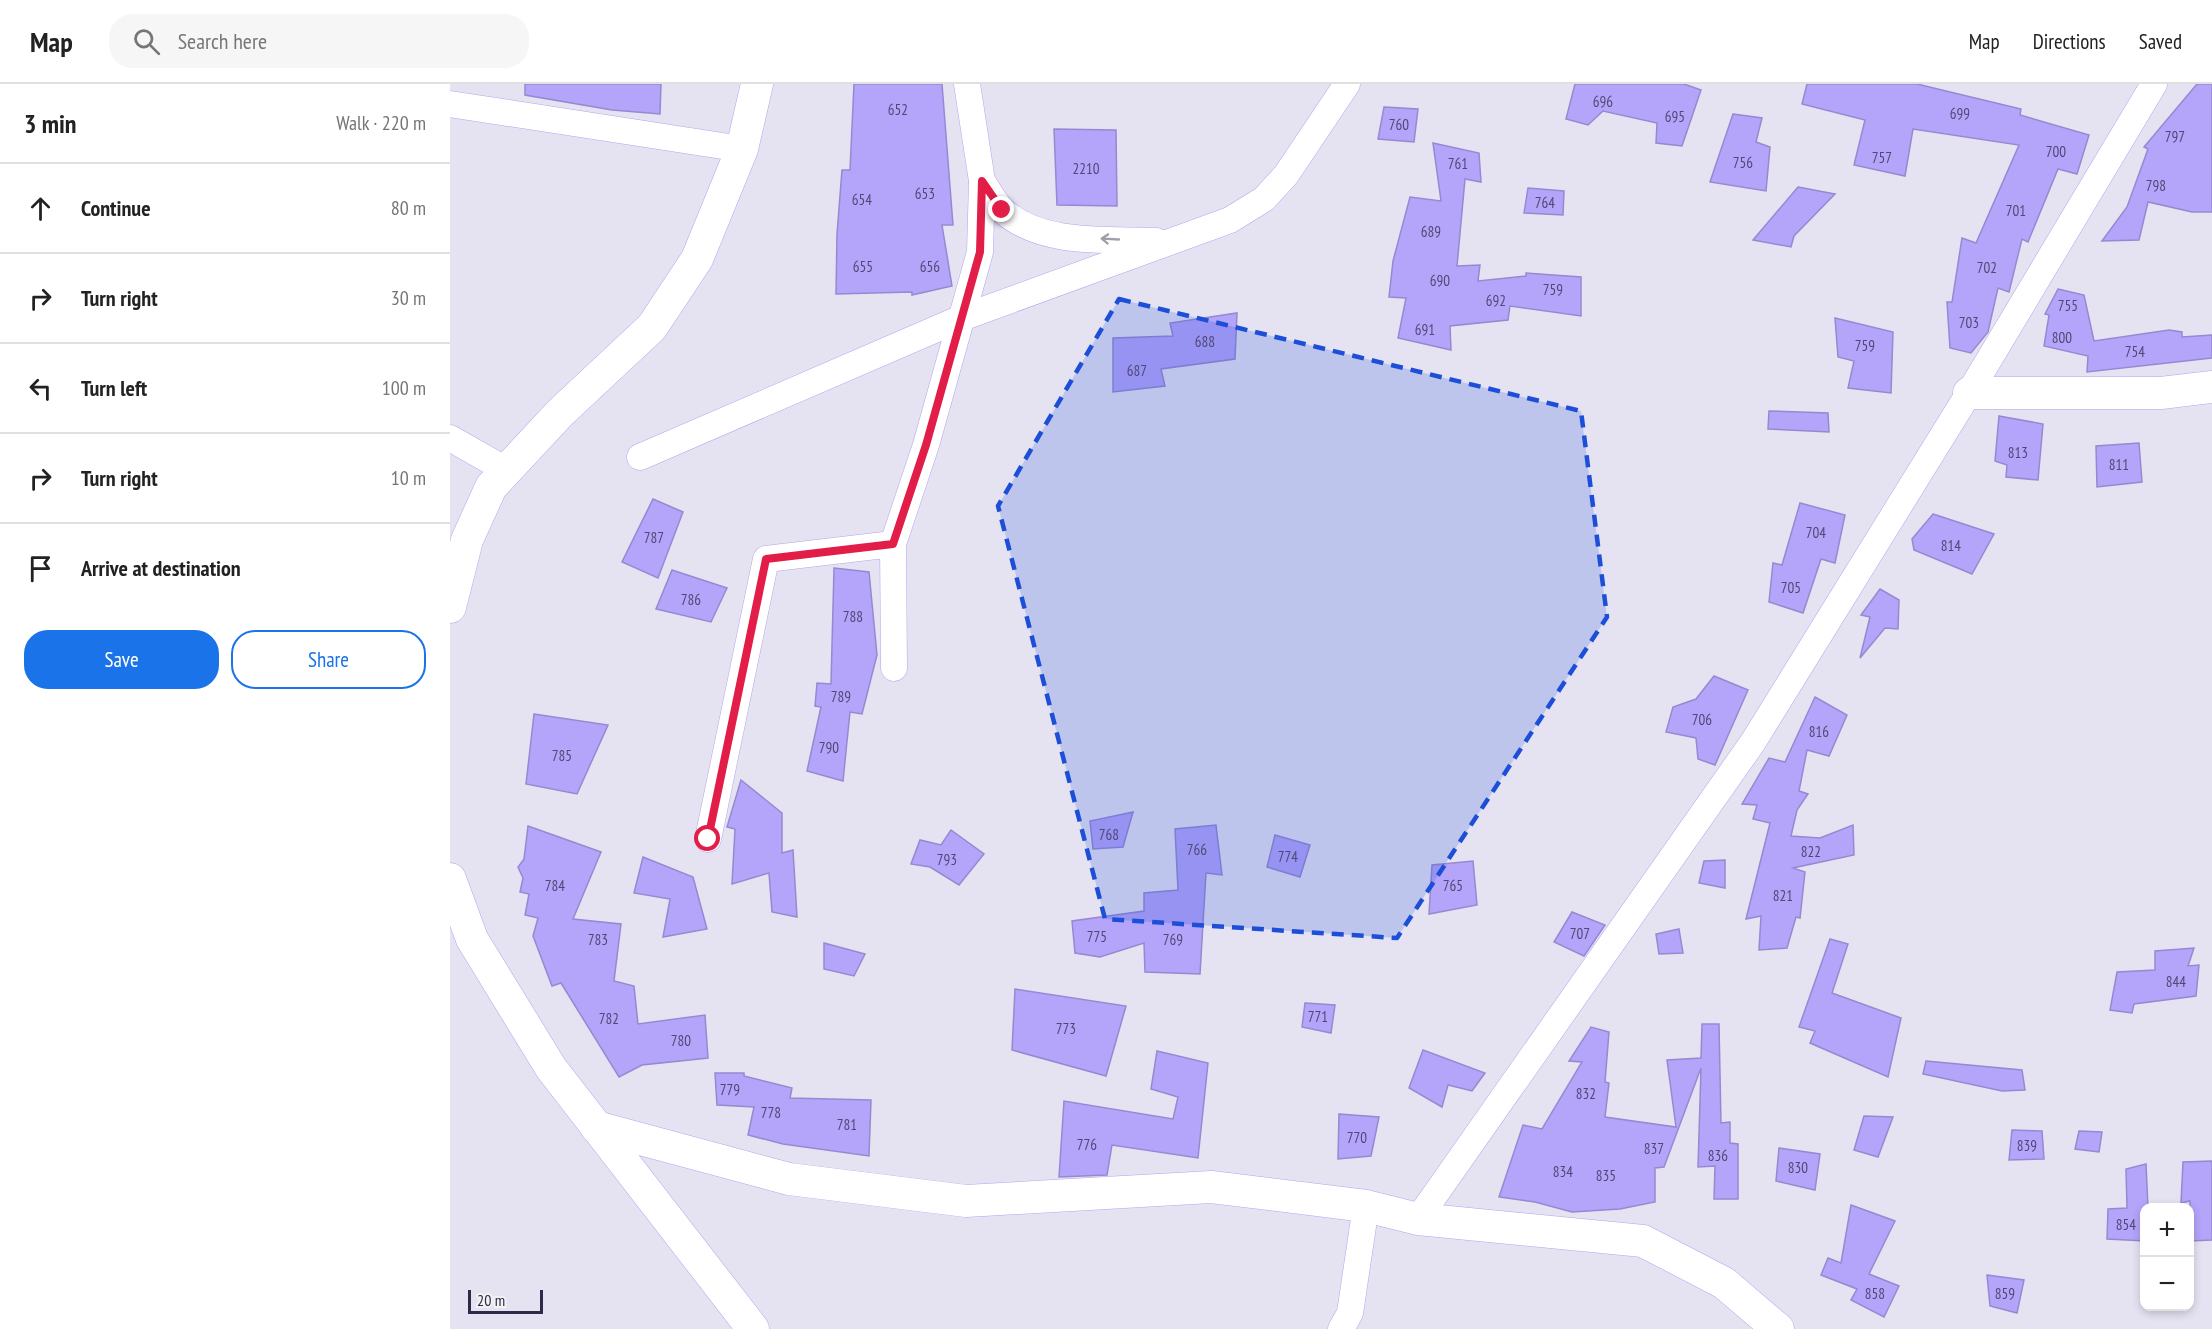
<!DOCTYPE html>
<meta charset="utf-8">
<style>
:root{--surface:#fff;--page:#f6f6f6;--text:#222;--muted:#767676;--line:#e0e0e0;--accent:#1a73e8}
body{margin:0;font-family:"PT Sans Narrow",sans-serif;background:var(--page);color:var(--text)}
.controls{position:absolute;right:18px;bottom:18px;display:grid;overflow:hidden;border-radius:12px;box-shadow:0 3px 9px #0003}
.controls button{width:54px;height:54px;display:grid;place-items:center;padding:0;border:0;border-bottom:2px solid var(--line);background:var(--surface);color:var(--text);font:30px sans-serif}
.scale{position:absolute;left:18px;bottom:15px;width:75px;box-sizing:border-box;padding-left:6px;border:3px solid #2f2947;border-top:0;font-size:16px;line-height:21px;white-space:nowrap;color:#2f2947;-webkit-text-stroke:4px #f2f2f2;paint-order:stroke}
.stop{position:absolute;width:18px;height:18px;margin:-14px;border:4px solid #e11d48;border-radius:50%;background:#fff}
.stop.end{background:#e11d48;border-color:#fff;box-shadow:0 2px 6px #0008}
.list{margin:0;padding:0;list-style:none}
h2{display:flex;justify-content:space-between;align-items:center;height:78px;margin:0;padding:0 24px;font-size:26px}
h2 small{font-size:20px;font-weight:400;color:var(--muted)}
.list li{display:grid;grid-template-columns:39px 1fr auto;gap:18px;align-items:center;box-sizing:border-box;height:90px;padding:0 24px;border-top:2px solid var(--line)}
.list b{display:block;font-size:22px;white-space:nowrap}
.list em{font-size:20px;font-style:normal;color:var(--muted)}
.actions{display:flex;gap:12px;padding:18px 24px}
.actions a{flex:1;padding:14px 0;border:2px solid var(--accent);border-radius:24px;text-align:center;font-size:21px;color:var(--accent)}
.actions .main{background:var(--accent);color:#fff}
.icon{flex:none;width:33px;height:33px;fill:none;stroke:currentColor;stroke-width:2;stroke-linecap:round;stroke-linejoin:round}
.map{position:relative;flex:none;width:1762px;height:1245px;overflow:hidden}
header{display:flex;align-items:center;gap:36px;box-sizing:border-box;height:84px;padding:0 30px;background:var(--surface);border-bottom:2px solid var(--line)}
header strong{font-size:28px}
nav{display:flex;gap:33px;margin-inline-start:auto;font-size:21px}
.search{width:420px;height:54px;background:var(--page);display:flex;align-items:center;gap:15px;box-sizing:border-box;padding:0 21px;border-radius:24px;color:var(--muted);font-size:22px}
main{display:flex}
aside{flex:1;background:var(--surface)}
.map>svg:first-child{display:block}
.building{fill:#b4a4fa;stroke:#9689d1;stroke-width:1.5}
.lines{fill:none;stroke-linecap:round;stroke-linejoin:round}
.minor-casing{stroke:#b2a5ef;stroke-width:27}
.tertiary-casing{stroke:#b2a5ef;stroke-width:33}
.minor{stroke:#fff;stroke-width:26}
.tertiary{stroke:#fff;stroke-width:32}
.oneway{stroke:#a19fac}
.route{stroke:#e11d48;stroke-width:8}
.marked{fill:#1d4ed8;fill-opacity:0.2;stroke:#1d4ed8;stroke-width:4.5;stroke-dasharray:12 8;stroke-linejoin:round}
.labels{text-anchor:middle;dominant-baseline:central;stroke-width:6;stroke-linejoin:round;paint-order:stroke}
.number-label{font-size:15px;fill:#504874}
</style>
<header>
<strong>Map</strong>
<div class="search"><svg class="icon" aria-label="search" viewBox="0 0 24 24"><circle cx="10" cy="10" r="6"/><path d="M15 15l6 6"/></svg>Search here</div>
<nav><a>Map</a><a>Directions</a><a>Saved</a></nav>
</header>
<main>
<aside>
<h2>3 min<small>Walk · 220 m</small></h2>
<ul class="list">
<li><svg class="icon" aria-label="ahead" viewBox="0 0 24 24"><path d="M12 20V5M6 11l6-6 6 6"/></svg><div><b>Continue</b></div><em>80 m</em></li>
<li><svg class="icon" aria-label="right" viewBox="0 0 24 24"><path d="M7 20v-9h11M14 6l5 5-5 5"/></svg><div><b>Turn right</b></div><em>30 m</em></li>
<li><svg class="icon" aria-label="left" viewBox="0 0 24 24"><path d="M17 20v-9H6M10 6l-5 5 5 5"/></svg><div><b>Turn left</b></div><em>100 m</em></li>
<li><svg class="icon" aria-label="right" viewBox="0 0 24 24"><path d="M7 20v-9h11M14 6l5 5-5 5"/></svg><div><b>Turn right</b></div><em>10 m</em></li>
<li><svg class="icon" aria-label="arrive" viewBox="0 0 24 24"><path d="M6 21V4h12l-3 4 3 4H6"/></svg><div><b>Arrive at destination</b></div></li>
</ul>
<div class="actions"><a class="main">Save</a><a>Share</a></div>
</aside>
<div class="map">
<svg width="1762" height="1245" viewBox="0 0 1762 1245">
<rect width="100%" height="100%" fill="#e5e3f2"/>
<!-- building -->
<g class="building">
<path d="M 75,0 L 211,0 L 210,30 L 162,26 L 75,11 Z"/>
<path d="M 404,0 L 492,0 L 503,141 L 492,141 L 502,202 L 462,211 L 462,208 L 386,210 L 387,150 L 392,86 L 400,86 Z"/>
<path d="M 1125,0 L 1234,0 L 1251,6 L 1232,62 L 1206,59 L 1207,39 L 1153,27 L 1138,41 L 1116,35 Z"/>
<path d="M 1357,0 L 1467,0 L 1571,25 L 1570,31 L 1639,51 L 1627,90 L 1608,85 L 1578,158 L 1572,155 L 1559,208 L 1548,204 L 1538,248 L 1521,269 L 1500,264 L 1497,218 L 1502,218 L 1512,154 L 1526,159 L 1569,61 L 1463,45 L 1455,92 L 1404,81 L 1415,36 L 1352,20 Z"/>
<path d="M 1747,0 L 1762,0 L 1762,128 L 1742,128 L 1698,118 L 1689,156 L 1652,157 L 1677,123 L 1698,65 L 1694,63 Z"/>
<path d="M 934,23 L 968,25 L 964,58 L 928,55 Z"/>
<path d="M 1283,30 L 1312,34 L 1306,58 L 1320,63 L 1316,107 L 1260,98 Z"/>
<path d="M 604,45 L 666,46 L 667,122 L 607,121 Z"/>
<path d="M 983,59 L 1029,69 L 1031,98 L 1015,95 L 1007,182 L 1030,181 L 1028,197 L 1076,192 L 1076,189 L 1131,193 L 1131,232 L 1060,222 L 1058,236 L 1000,242 L 1001,266 L 948,254 L 956,214 L 939,213 L 943,177 L 960,113 L 991,117 Z"/>
<path d="M 1348,103 L 1385,110 L 1344,152 L 1341,163 L 1303,156 Z"/>
<path d="M 1078,104 L 1114,107 L 1113,131 L 1074,129 Z"/>
<path d="M 1608,205 L 1634,211 L 1644,257 L 1719,246 L 1732,248 L 1732,253 L 1762,251 L 1762,274 L 1637,288 L 1638,272 L 1594,262 L 1599,231 L 1595,230 Z"/>
<path d="M 787,229 L 785,275 L 711,285 L 715,302 L 663,308 L 663,254 L 723,252 L 720,239 Z"/>
<path d="M 1385,234 L 1443,248 L 1441,309 L 1398,304 L 1404,277 L 1388,273 Z"/>
<path d="M 1319,327 L 1378,329 L 1379,348 L 1318,345 Z"/>
<path d="M 1549,332 L 1593,340 L 1588,396 L 1556,393 L 1557,381 L 1545,377 Z"/>
<path d="M 1689,359 L 1692,398 L 1647,403 L 1646,362 Z"/>
<path d="M 203,415 L 233,428 L 208,494 L 172,478 Z"/>
<path d="M 1350,419 L 1395,431 L 1385,479 L 1371,475 L 1353,529 L 1319,518 L 1323,479 L 1332,481 Z"/>
<path d="M 1483,430 L 1544,450 L 1522,490 L 1464,466 L 1462,455 Z"/>
<path d="M 384,484 L 419,488 L 427,571 L 412,630 L 400,628 L 393,697 L 357,687 L 371,623 L 365,622 L 367,599 L 381,600 Z"/>
<path d="M 222,486 L 277,504 L 261,538 L 206,525 Z"/>
<path d="M 1430,505 L 1449,516 L 1448,545 L 1435,544 L 1410,574 L 1420,533 L 1411,531 Z"/>
<path d="M 1264,592 L 1298,606 L 1265,681 L 1248,675 L 1246,654 L 1216,648 L 1223,623 L 1246,615 Z"/>
<path d="M 1365,613 L 1397,631 L 1379,672 L 1357,666 L 1349,707 L 1358,710 L 1347,726 L 1341,752 L 1370,754 L 1403,741 L 1404,771 L 1343,784 L 1355,788 L 1350,834 L 1346,833 L 1337,864 L 1309,866 L 1311,832 L 1296,835 L 1320,739 L 1303,735 L 1307,721 L 1292,720 L 1319,674 L 1335,678 Z"/>
<path d="M 84,630 L 158,641 L 127,710 L 76,700 Z"/>
<path d="M 291,696 L 332,729 L 332,769 L 343,766 L 347,833 L 322,828 L 319,789 L 282,800 L 285,745 L 277,743 Z"/>
<path d="M 683,728 L 673,763 L 643,765 L 640,737 Z"/>
<path d="M 766,741 L 772,791 L 756,789 L 750,890 L 695,888 L 694,859 L 650,873 L 625,869 L 622,837 L 694,827 L 694,809 L 728,806 L 725,745 Z"/>
<path d="M 78,742 L 151,768 L 123,835 L 171,840 L 164,897 L 184,902 L 188,940 L 255,931 L 258,974 L 192,981 L 169,993 L 111,899 L 102,902 L 83,852 L 88,834 L 75,831 L 79,810 L 70,808 L 73,794 L 68,783 L 74,775 Z"/>
<path d="M 501,746 L 534,770 L 509,801 L 480,783 L 461,780 L 470,756 L 491,761 Z"/>
<path d="M 825,751 L 860,761 L 850,793 L 817,783 Z"/>
<path d="M 193,773 L 243,793 L 257,845 L 213,853 L 220,815 L 184,809 Z"/>
<path d="M 1275,776 L 1275,804 L 1249,799 L 1254,777 Z"/>
<path d="M 1023,777 L 1027,821 L 979,830 L 982,781 Z"/>
<path d="M 1122,828 L 1155,841 L 1134,872 L 1104,858 Z"/>
<path d="M 1229,845 L 1233,869 L 1209,870 L 1206,850 Z"/>
<path d="M 1380,855 L 1398,860 L 1382,909 L 1451,934 L 1438,993 L 1360,959 L 1365,947 L 1349,943 Z"/>
<path d="M 374,859 L 415,870 L 404,892 L 374,885 Z"/>
<path d="M 1744,864 L 1738,882 L 1749,881 L 1746,912 L 1684,920 L 1682,929 L 1660,926 L 1667,888 L 1705,886 L 1705,867 Z"/>
<path d="M 565,905 L 676,922 L 656,992 L 562,966 Z"/>
<path d="M 855,919 L 885,921 L 881,949 L 852,943 Z"/>
<path d="M 1252,940 L 1269,940 L 1271,1039 L 1280,1038 L 1280,1059 L 1288,1060 L 1288,1115 L 1264,1115 L 1265,1082 L 1248,1083 L 1251,984 L 1214,1083 L 1205,1084 L 1205,1118 L 1170,1125 L 1122,1128 L 1085,1118 L 1049,1113 L 1073,1041 L 1092,1045 L 1132,978 L 1119,977 L 1141,943 L 1159,948 L 1155,998 L 1159,999 L 1155,1033 L 1226,1043 L 1217,976 L 1251,974 Z"/>
<path d="M 973,966 L 1035,989 L 1022,1007 L 998,1001 L 992,1023 L 959,1004 Z"/>
<path d="M 707,967 L 758,979 L 748,1074 L 662,1061 L 657,1091 L 609,1093 L 614,1017 L 723,1035 L 728,1013 L 701,1005 Z"/>
<path d="M 1476,977 L 1572,986 L 1575,1006 L 1552,1007 L 1473,990 Z"/>
<path d="M 265,989 L 294,989 L 294,992 L 342,1004 L 340,1014 L 421,1016 L 419,1072 L 333,1060 L 298,1051 L 304,1023 L 267,1021 Z"/>
<path d="M 889,1030 L 929,1033 L 921,1072 L 888,1075 Z"/>
<path d="M 1414,1032 L 1443,1033 L 1428,1073 L 1404,1066 Z"/>
<path d="M 1562,1046 L 1592,1047 L 1594,1075 L 1559,1076 Z"/>
<path d="M 1629,1047 L 1652,1048 L 1649,1068 L 1625,1065 Z"/>
<path d="M 1329,1064 L 1370,1070 L 1365,1106 L 1326,1097 Z"/>
<path d="M 1762,1077 L 1762,1156 L 1740,1157 L 1740,1117 L 1731,1119 L 1733,1078 Z"/>
<path d="M 1696,1080 L 1698,1124 L 1695,1124 L 1695,1157 L 1657,1155 L 1658,1125 L 1677,1124 L 1676,1085 Z"/>
<path d="M 1401,1121 L 1445,1137 L 1419,1190 L 1449,1202 L 1434,1233 L 1401,1216 L 1407,1205 L 1371,1191 L 1378,1174 L 1391,1179 Z"/>
<path d="M 1537,1191 L 1574,1196 L 1567,1229 L 1540,1222 Z"/>
</g>
<g class="lines">
<!-- minor casing -->
<g class="minor-casing">
<g id="minor">
<path d="M 0,20 L 292,65"/>
<path d="M 532,97 C 538,106 545,119 553,127 C 593,162 657,155 706,157"/>
<path d="M 0,354 L 56,386"/>
<path d="M 190,373 L 514,233 L 780,136 L 814,115 L 836,91 L 897,0"/>
<path d="M 444,584 L 443,460 L 476,361 L 530,168 L 532,97 L 517,0"/>
<path d="M 258,755 L 316,475 L 443,460"/>
<path d="M 968,1135 L 1303,658 L 1519,309 L 1704,0"/>
<path d="M 891,1245 L 900,1229 L 916,1122"/>
</g>
</g>
<!-- tertiary casing -->
<g class="tertiary-casing">
<g id="tertiary">
<path d="M 1519,309 L 1711,309 L 1762,303"/>
<path d="M 0,523 L 17,456 L 41,403 L 110,329 L 202,243 L 247,175 L 292,65 L 307,0"/>
<path d="M 0,795 L 22,855 L 101,984 L 303,1245"/>
<path d="M 146,1043 L 339,1095 L 516,1117 L 761,1103 L 916,1122 L 968,1135 L 1193,1157 L 1274,1199 L 1328,1245"/>
</g>
</g>
<!-- minor -->
<use href="#minor" class="minor"/>
<!-- tertiary -->
<use href="#tertiary" class="tertiary"/>
</g>
<!-- one-way arrows -->
<defs><path id="oneway-shaft" d="M-6 0H5M1.5-3L5.5 0L1.5 3" fill="none" stroke-width="1.6" stroke-linecap="round" stroke-linejoin="round" transform="scale(1.5)"/></defs>
<use class="oneway" href="#oneway-shaft" transform="translate(660 155) rotate(-177)"/>
<g class="lines">
<!-- route -->
<path class="route" d="M 258,755 L 316,475 L 443,460 L 476,361 L 530,168 L 532,97 L 552,126"/>
</g>
<!-- marked area -->
<path class="marked" d="M 669,215 L 1131,327 L 1157,533 L 947,854 L 655,835 L 548,422 Z"/>
<g class="labels">
<!-- number labels -->
<g class="number-label">
<text x="1153" y="17">696</text>
<text x="448" y="25">652</text>
<text x="1510" y="29">699</text>
<text x="1225" y="32">695</text>
<text x="949" y="40">760</text>
<text x="1725" y="52">797</text>
<text x="1606" y="67">700</text>
<text x="1432" y="73">757</text>
<text x="1293" y="78">756</text>
<text x="1008" y="79">761</text>
<text x="636" y="84">2210</text>
<text x="1706" y="101">798</text>
<text x="475" y="109">653</text>
<text x="412" y="115">654</text>
<text x="1095" y="118">764</text>
<text x="1566" y="126">701</text>
<text x="981" y="147">689</text>
<text x="413" y="182">655</text>
<text x="480" y="182">656</text>
<text x="1537" y="183">702</text>
<text x="990" y="196">690</text>
<text x="1103" y="205">759</text>
<text x="1046" y="216">692</text>
<text x="1618" y="221">755</text>
<text x="1519" y="238">703</text>
<text x="975" y="245">691</text>
<text x="1612" y="253">800</text>
<text x="755" y="257">688</text>
<text x="1415" y="261">759</text>
<text x="1685" y="267">754</text>
<text x="687" y="286">687</text>
<text x="1568" y="368">813</text>
<text x="1669" y="380">811</text>
<text x="1366" y="448">704</text>
<text x="204" y="453">787</text>
<text x="1501" y="461">814</text>
<text x="1341" y="503">705</text>
<text x="241" y="515">786</text>
<text x="403" y="532">788</text>
<text x="391" y="612">789</text>
<text x="1252" y="635">706</text>
<text x="1369" y="647">816</text>
<text x="379" y="663">790</text>
<text x="112" y="671">785</text>
<text x="659" y="750">768</text>
<text x="747" y="765">766</text>
<text x="1361" y="767">822</text>
<text x="838" y="772">774</text>
<text x="497" y="775">793</text>
<text x="105" y="801">784</text>
<text x="1003" y="801">765</text>
<text x="1333" y="811">821</text>
<text x="1130" y="849">707</text>
<text x="647" y="852">775</text>
<text x="148" y="855">783</text>
<text x="723" y="855">769</text>
<text x="1726" y="897">844</text>
<text x="868" y="932">771</text>
<text x="159" y="934">782</text>
<text x="616" y="944">773</text>
<text x="231" y="956">780</text>
<text x="280" y="1005">779</text>
<text x="1136" y="1009">832</text>
<text x="321" y="1028">778</text>
<text x="397" y="1040">781</text>
<text x="907" y="1053">770</text>
<text x="637" y="1060">776</text>
<text x="1577" y="1061">839</text>
<text x="1204" y="1064">837</text>
<text x="1268" y="1071">836</text>
<text x="1348" y="1083">830</text>
<text x="1113" y="1087">834</text>
<text x="1156" y="1091">835</text>
<text x="1676" y="1140">854</text>
<text x="1425" y="1209">858</text>
<text x="1555" y="1209">859</text>
</g>
</g>
</svg>
<div class="controls">
<button>+</button>
<button>−</button>
</div>
<div class="scale">20 m</div>
<div class="stop" style="left:258px;top:755px"></div>
<div class="stop end" style="left:552px;top:126px"></div>
</div>
</main>
